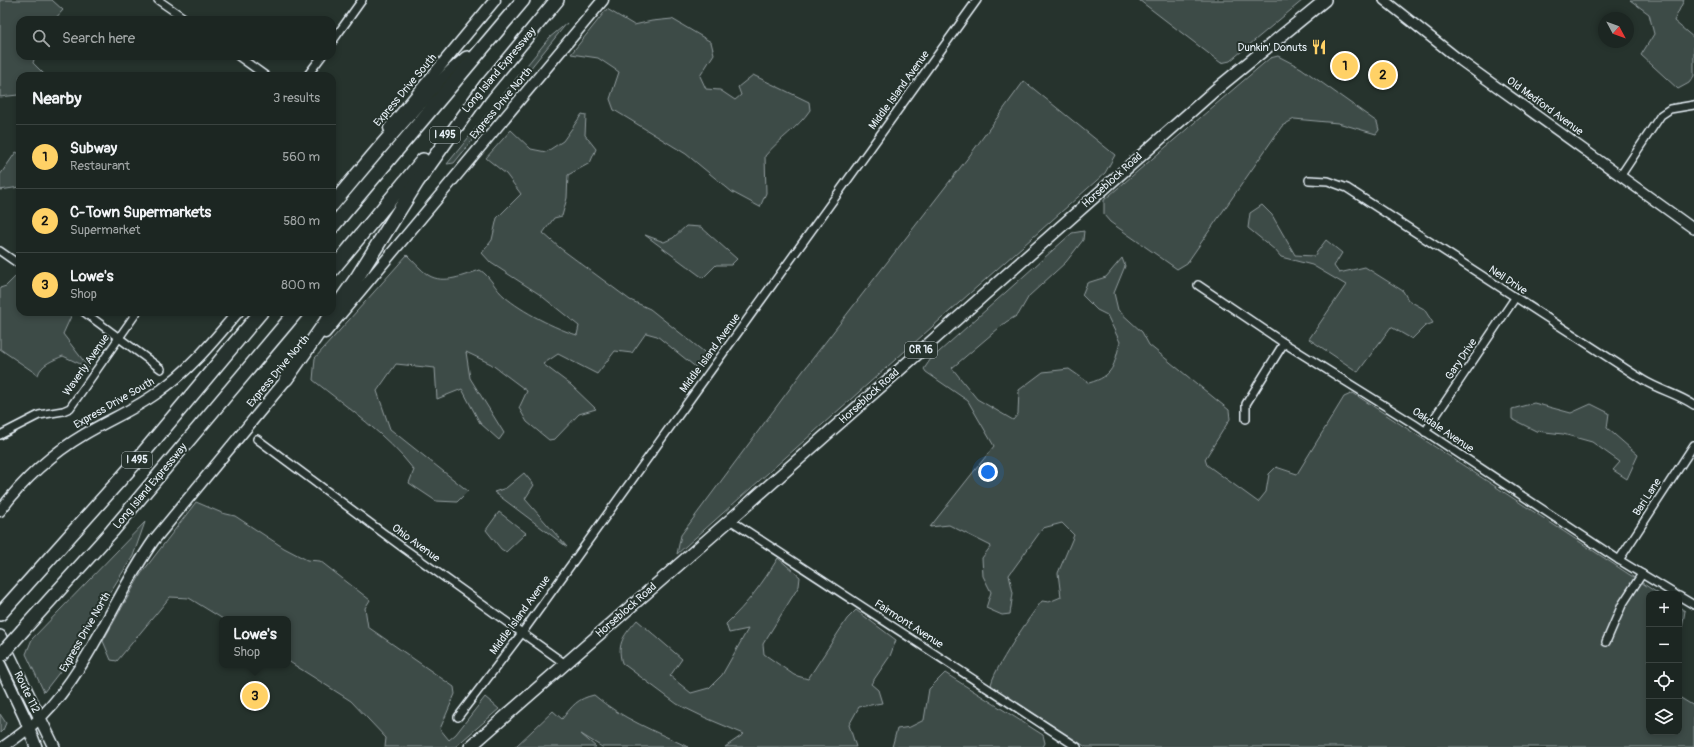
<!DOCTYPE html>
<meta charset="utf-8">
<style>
:root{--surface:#1c2622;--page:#252e2a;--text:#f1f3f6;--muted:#a0a5a5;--line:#3a4340;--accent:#ffd166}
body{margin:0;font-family:Pangolin,sans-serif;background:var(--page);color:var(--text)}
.controls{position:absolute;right:12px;bottom:12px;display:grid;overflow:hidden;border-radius:8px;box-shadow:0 2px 6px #0003}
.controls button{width:36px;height:36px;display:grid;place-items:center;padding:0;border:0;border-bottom:1px solid var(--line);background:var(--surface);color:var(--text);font:20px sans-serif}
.compass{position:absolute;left:1598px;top:12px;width:36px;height:36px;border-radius:50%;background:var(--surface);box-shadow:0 2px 6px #0003;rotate:131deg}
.you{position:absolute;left:988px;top:472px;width:14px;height:14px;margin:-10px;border:3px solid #fff;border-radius:50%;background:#1a73e8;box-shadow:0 0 0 6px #1a73e833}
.badge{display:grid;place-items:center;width:26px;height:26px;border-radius:50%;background:var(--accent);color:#111;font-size:13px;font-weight:700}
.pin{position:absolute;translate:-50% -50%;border:2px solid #fff;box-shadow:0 1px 4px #0006}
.popup{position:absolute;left:219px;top:616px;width:72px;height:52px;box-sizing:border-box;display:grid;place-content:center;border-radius:8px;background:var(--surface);filter:drop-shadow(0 1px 3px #0005);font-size:13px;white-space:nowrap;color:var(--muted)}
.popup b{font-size:15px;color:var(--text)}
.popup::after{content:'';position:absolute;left:50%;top:100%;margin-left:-8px;border:8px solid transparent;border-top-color:var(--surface)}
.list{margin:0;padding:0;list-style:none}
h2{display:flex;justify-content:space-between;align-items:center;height:52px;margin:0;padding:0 16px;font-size:17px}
h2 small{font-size:13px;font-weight:400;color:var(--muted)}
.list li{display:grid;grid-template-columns:26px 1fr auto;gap:12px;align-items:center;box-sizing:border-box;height:64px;padding:0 16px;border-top:1px solid var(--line)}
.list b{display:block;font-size:15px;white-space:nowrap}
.list p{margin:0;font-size:13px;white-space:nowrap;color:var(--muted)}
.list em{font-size:13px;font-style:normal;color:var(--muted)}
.icon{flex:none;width:22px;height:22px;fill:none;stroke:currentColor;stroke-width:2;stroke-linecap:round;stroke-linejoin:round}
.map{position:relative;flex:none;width:1694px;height:747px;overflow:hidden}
.search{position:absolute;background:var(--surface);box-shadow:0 2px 6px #0003;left:16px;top:16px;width:320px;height:44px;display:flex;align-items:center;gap:10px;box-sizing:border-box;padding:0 14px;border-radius:12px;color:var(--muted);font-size:15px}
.panel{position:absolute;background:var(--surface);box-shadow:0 2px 6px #0003;left:16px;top:72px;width:320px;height:244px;border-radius:12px}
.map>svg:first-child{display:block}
.green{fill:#3e4b47;stroke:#939ea0}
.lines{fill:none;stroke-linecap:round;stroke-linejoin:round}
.minor-casing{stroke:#e8f1f8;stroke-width:10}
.tertiary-casing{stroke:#e8f1f8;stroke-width:12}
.secondary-casing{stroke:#e8f1f8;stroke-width:13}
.primary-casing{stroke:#e8f1f8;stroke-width:14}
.motorway-casing{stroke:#e8f1f8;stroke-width:16}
.minor{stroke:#26332d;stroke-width:7}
.tertiary{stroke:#26332d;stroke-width:9}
.secondary{stroke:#26332d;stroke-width:10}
.primary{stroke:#26332d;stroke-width:11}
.motorway{stroke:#26332d;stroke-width:13}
.motorway-bridge-casing{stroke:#e8f1f8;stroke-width:16;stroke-linecap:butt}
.motorway-bridge{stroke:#26332d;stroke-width:13}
.labels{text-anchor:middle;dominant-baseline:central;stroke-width:4;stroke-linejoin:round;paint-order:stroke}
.shield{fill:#26332d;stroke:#aeb8bb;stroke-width:1}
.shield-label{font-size:10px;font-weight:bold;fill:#e8f1f8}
.poi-label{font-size:11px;fill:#e8f1f8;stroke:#26332d;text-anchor:end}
.street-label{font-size:11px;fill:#e8f1f8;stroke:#26332d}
</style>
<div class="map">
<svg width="1694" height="747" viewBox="0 0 1694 747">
<rect width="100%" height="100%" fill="#26332d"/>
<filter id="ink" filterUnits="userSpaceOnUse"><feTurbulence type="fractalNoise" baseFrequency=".025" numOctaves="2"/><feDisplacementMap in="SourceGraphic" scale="8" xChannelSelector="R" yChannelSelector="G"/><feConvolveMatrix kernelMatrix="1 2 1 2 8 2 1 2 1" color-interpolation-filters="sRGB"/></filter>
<g filter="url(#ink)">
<!-- green -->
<g class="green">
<path d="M 0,0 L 52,0 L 63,10 L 54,20 L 20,20 L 20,56 L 35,56 L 33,63 L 46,76 L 20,76 L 20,93 L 18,95 L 0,97 Z"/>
<path d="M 1139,0 L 1303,0 L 1230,61 L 1221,63 Z"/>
<path d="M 1630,0 L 1684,0 L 1674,21 L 1694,38 L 1694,76 L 1689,83 L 1678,89 L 1641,55 L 1654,34 L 1649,14 Z"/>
<path d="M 607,9 L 634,25 L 652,21 L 672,19 L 711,42 L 714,54 L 700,76 L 706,89 L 720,90 L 735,100 L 741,95 L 738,87 L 753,75 L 809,102 L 810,110 C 798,128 779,139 765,156 L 766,193 L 760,207 L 732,192 L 686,154 L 614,110 L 610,99 L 619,72 L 598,58 L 571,54 Z"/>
<path d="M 567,23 L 454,163 L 447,164 L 549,38 Z"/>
<path d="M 1278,56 L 1301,68 L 1377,122 L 1379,130 L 1376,134 L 1338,123 L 1294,119 L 1282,126 L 1187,263 L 1177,269 L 1110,222 L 1104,215 L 1104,200 L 1270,58 Z"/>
<path d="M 1024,81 L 1115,155 L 1105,173 L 677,554 L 681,535 L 803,371 L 970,155 Z"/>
<path d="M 582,114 L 586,115 L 585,135 L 596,149 L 590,163 L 568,175 L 567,198 L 562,216 L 554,218 L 543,233 L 560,248 L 630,300 L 650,309 L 708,355 L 698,369 L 657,336 L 646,333 L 632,353 L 615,351 L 597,374 L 558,354 L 543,364 L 571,385 L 596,409 L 579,414 L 555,439 L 549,440 L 527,422 L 519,408 L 527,391 L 491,364 L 466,352 L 470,378 L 504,433 L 499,440 L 480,423 L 462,389 L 437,399 L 435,368 L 396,364 L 377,391 L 390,429 L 468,491 L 457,502 L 436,501 L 409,483 L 414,470 C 386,434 348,408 313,380 L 315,358 L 407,255 C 414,262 421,270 428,275 C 444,285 464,275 480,270 C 491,277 495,289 505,297 C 521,311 556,329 577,335 L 579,326 L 539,294 L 491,263 L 482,253 L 492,240 L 497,218 L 521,194 L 506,174 L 486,158 L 511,130 L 531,149 L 546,152 L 563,141 Z"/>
<path d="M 16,152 L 20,154 L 20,187 L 0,190 L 0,175 Z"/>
<path d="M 1262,205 L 1272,215 L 1295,255 L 1314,256 L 1326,240 L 1342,253 L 1334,266 L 1339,273 L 1365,267 L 1403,291 L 1408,300 L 1424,309 L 1433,323 L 1425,326 L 1412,339 L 1391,327 L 1358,372 L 1309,339 L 1346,285 L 1312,265 L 1281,257 L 1275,250 L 1248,228 L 1250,213 Z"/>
<path d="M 686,226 L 701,227 L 737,259 L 731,265 L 716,265 L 703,278 L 645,235 L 664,242 L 673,238 Z"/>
<path d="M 1084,231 L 1083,240 L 1066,262 L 1029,296 L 1018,315 L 1006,322 L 952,368 L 977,399 L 1013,420 L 1018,414 L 1019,390 L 1043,372 L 1069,369 L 1089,383 C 1114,376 1114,365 1120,342 L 1107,315 L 1097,310 L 1082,295 L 1087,283 L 1106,277 L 1122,258 L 1125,266 L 1114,293 L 1118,310 L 1142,332 L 1149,345 L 1229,410 L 1230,419 L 1205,459 L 1207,465 L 1258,502 L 1266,492 L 1269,474 L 1276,467 L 1297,474 L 1344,397 L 1353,393 L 1659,594 L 1649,594 L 1649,732 L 1679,732 L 1679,697 L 1694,706 L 1694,747 L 1086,747 L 991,686 C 991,673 1032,613 1042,601 L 1049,602 L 1061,597 L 1058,573 L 1074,535 L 1062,523 L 1043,528 L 1009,575 L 1013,593 L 1010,614 L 1002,615 L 986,608 L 991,592 L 983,576 L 982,558 L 991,546 L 949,525 L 930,527 L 994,446 L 968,401 L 926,372 L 924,369 L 930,360 L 1072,233 Z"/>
<path d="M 20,272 L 20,312 L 73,312 L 63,334 L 89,368 L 63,356 C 54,360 41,364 38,375 L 0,349 L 0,288 L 6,286 Z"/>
<path d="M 1534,403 L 1571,413 L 1591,404 L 1609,413 L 1607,428 L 1638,455 L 1627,479 L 1613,470 L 1620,462 L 1592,442 L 1563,434 L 1536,431 L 1512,419 L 1512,409 Z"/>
<path d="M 524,473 L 534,485 L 525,499 L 567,547 L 494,492 L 506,488 Z"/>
<path d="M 196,502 L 222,513 L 235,516 L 284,548 L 307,560 L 320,561 L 370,600 L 365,608 L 368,627 L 454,687 L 455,694 L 440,729 L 449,740 L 456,734 L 485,697 L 499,709 L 455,747 L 385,747 L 386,738 L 351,701 L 288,661 L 288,619 L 223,619 L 189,598 L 170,597 L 117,661 L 111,660 L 103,641 L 141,574 Z"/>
<path d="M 499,512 L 526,533 L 506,552 L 501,549 L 486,530 Z"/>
<path d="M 145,522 L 133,556 L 107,597 L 72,656 L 44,692 L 26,654 L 32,639 Z"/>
<path d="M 778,558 L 800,577 L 799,586 L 763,644 L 764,654 L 794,675 L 808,679 L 847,619 L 856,610 L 896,640 L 890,656 L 871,684 L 878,690 L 882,703 L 859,707 L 849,725 L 856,747 L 725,747 L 744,734 L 706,718 L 677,704 L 622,663 C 616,643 625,634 637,620 L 682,659 L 670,676 L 691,693 L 709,688 L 722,675 L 748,629 L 729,633 L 726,624 C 748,603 762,584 778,558 Z"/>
<path d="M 1679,607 L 1685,611 L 1682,628 L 1679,634 Z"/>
<path d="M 945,673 L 1043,735 L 1045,743 L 1043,747 L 892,747 L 897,729 L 910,727 L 924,720 L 929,689 Z"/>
<path d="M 594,695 C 620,718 657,732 688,747 L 602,747 L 581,734 L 596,747 L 515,747 L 553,711 L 562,719 C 573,705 577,699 594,695 Z"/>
<path d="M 0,714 L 6,723 L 3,730 L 0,733 Z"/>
</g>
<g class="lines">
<!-- minor casing -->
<g class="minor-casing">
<g id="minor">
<path d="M 158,0 L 187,20"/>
<path d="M 332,42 L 362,0"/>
<path d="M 238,56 L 266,76"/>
<path d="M 307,76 L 322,56"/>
<path d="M 1621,175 L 1661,115 L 1670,109 L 1694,105"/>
<path d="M 1309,180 L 1328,181 L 1347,188 L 1643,380 C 1659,390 1678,394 1694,405"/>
<path d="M 0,251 L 20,265"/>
<path d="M 1198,285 L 1284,343 L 1414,424 L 1619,560 L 1675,594"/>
<path d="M 84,312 L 161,369"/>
<path d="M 1246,419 L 1246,404 L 1284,343"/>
<path d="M 1425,432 L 1515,298"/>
<path d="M 0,435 L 39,415 L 63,411 L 70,408 L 137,312"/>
<path d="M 257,439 L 402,547 L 564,663"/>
<path d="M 730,520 L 1077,747"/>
<path d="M 1619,560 L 1694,445"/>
<path d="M 1679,596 L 1694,605"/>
<path d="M 1606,642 L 1622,605 L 1642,574"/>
<path d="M 458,717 L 522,633 L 977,0"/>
</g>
</g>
<!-- tertiary casing -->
<g class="tertiary-casing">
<path id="tertiary" d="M 1384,0 L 1461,61 L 1694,229"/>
</g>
<!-- secondary casing -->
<g class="secondary-casing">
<g id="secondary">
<path d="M 389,128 L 495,0"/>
<path d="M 325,333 L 603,0"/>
<path d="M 0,511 C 23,480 51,454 85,434 C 110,419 138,408 161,390 C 191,369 214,340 238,312"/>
<path d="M 3,747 C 16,738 30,728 41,717 C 91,666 114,597 154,540 L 290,375"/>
</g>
</g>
<!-- primary casing -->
<g class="primary-casing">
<g id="primary">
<path d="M 0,636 L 54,747"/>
<path d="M 0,665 L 25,718 L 36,747"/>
<path d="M 470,747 L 730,520 L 1214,91 L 1325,0"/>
</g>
</g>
<!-- motorway casing -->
<g class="motorway-casing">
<g id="motorway">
<path d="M 481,92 L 557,0"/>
<path d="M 332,205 C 374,155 417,100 467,58"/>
<path d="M 332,227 L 523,0"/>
<path d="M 332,270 L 423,160"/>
<path d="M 286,379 L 358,276 L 417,182 L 486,85"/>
<path d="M 0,614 L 135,463 L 261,312"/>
<path d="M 23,630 L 112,531 L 296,312"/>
</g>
</g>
<!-- minor -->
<use href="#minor" class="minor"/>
<!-- tertiary -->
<use href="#tertiary" class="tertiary"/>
<!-- secondary -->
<use href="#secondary" class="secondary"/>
<!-- primary -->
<use href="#primary" class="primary"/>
<!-- motorway -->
<use href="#motorway" class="motorway"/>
<!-- motorway-bridge casing -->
<g class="motorway-bridge-casing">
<path id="motorway-bridge" d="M 0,656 L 23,630"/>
</g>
<!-- motorway-bridge -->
<use href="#motorway-bridge" class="motorway-bridge"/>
</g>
</g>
<!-- icons -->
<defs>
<g id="restaurant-bare" transform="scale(1.2)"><path d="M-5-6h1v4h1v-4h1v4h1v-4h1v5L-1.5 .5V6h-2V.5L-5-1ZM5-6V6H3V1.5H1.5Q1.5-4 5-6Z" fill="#ffd166" stroke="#26332d" stroke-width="2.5" paint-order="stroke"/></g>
</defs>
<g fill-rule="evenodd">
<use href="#restaurant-bare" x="1319" y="47"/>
</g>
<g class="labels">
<!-- shield labels -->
<g class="shield">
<rect x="430" y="127" width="30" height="16" rx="3"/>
<rect x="905" y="342" width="32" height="16" rx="3"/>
<rect x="122" y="452" width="30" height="16" rx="3"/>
</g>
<g class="shield-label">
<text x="445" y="135">I 495</text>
<text x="921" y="350">CR 16</text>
<text x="137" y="460">I 495</text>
</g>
<!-- poi labels -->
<g class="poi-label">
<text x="1307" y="47">Dunkin' Donuts</text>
</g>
<!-- street labels -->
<g class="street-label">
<text transform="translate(499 70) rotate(-50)">Long Island Expressway</text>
<text transform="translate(405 90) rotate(-50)">Express Drive South</text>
<text transform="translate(899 90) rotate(-54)">Middle Island Avenue</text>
<text transform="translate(501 103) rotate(-50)">Express Drive North</text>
<text transform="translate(1545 106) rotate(36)">Old Medford Avenue</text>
<text transform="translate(1112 180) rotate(-42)">Horseblock Road</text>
<text transform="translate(1508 280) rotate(33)">Neil Drive</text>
<text transform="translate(710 353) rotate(-54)">Middle Island Avenue</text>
<text transform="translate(1461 359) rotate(-56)">Gary Drive</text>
<text transform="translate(86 365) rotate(-55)">Waverly Avenue</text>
<text transform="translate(278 371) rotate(-50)">Express Drive North</text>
<text transform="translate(869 396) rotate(-42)">Horseblock Road</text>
<text transform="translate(114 403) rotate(-30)">Express Drive South</text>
<text transform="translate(1443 430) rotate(34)">Oakdale Avenue</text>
<text transform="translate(150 486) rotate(-50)">Long Island Expressway</text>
<text transform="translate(1647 497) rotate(-57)">Bari Lane</text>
<text transform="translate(416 543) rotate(36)">Ohio Avenue</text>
<text transform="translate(626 610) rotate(-41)">Horseblock Road</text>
<text transform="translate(520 615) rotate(-54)">Middle Island Avenue</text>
<text transform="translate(909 624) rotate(33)">Fairmont Avenue</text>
<text transform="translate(85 632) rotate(-60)">Express Drive North</text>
<text transform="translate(27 692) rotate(64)">Route 112</text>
</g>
</g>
</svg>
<div class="controls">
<button>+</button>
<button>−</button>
<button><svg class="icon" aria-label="locate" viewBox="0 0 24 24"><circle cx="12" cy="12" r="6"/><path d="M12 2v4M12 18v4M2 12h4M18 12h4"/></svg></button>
<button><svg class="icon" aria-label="layers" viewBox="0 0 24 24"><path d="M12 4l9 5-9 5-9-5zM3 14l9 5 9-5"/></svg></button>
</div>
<svg class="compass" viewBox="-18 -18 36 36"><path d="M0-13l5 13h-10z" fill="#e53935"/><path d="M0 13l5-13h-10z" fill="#a0a5a5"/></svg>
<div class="you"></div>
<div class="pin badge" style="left:1345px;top:66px">1</div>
<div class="pin badge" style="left:1383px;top:75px">2</div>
<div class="pin badge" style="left:255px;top:696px">3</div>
<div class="popup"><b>Lowe's</b>Shop</div>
<div class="search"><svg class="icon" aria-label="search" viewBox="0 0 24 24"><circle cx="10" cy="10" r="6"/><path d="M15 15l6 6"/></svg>Search here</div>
<section class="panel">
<h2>Nearby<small>3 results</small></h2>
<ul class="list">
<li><span class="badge">1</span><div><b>Subway</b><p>Restaurant</p></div><em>560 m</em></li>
<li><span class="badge">2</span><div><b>C‑Town Supermarkets</b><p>Supermarket</p></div><em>580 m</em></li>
<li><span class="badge">3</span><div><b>Lowe's</b><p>Shop</p></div><em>800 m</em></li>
</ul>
</section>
</div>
